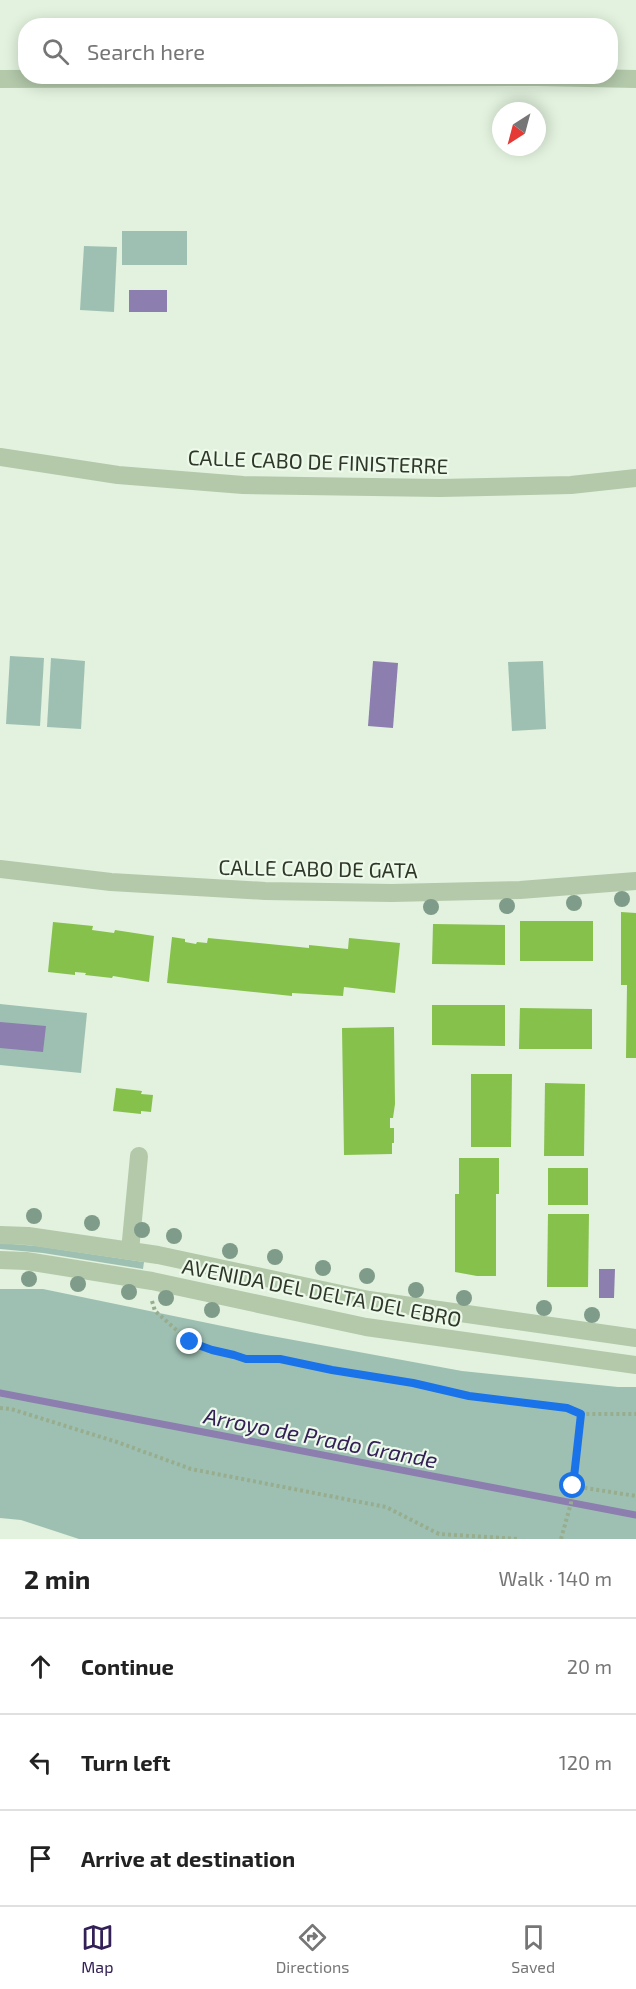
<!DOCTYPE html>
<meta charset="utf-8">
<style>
:root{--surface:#fff;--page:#f6f6f6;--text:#222;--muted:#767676;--line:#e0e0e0;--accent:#322057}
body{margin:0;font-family:"Exo 2",sans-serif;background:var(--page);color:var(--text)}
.compass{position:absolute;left:492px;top:102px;width:54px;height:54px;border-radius:50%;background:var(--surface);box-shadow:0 3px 15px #0003;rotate:216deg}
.stop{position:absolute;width:18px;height:18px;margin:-14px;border:4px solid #1a73e8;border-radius:50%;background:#fff}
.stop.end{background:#1a73e8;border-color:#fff;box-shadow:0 2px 6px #0008}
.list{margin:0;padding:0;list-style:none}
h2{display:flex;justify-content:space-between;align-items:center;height:78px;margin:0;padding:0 24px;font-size:26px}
h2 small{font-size:20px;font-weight:400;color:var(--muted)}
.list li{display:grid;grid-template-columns:39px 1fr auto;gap:18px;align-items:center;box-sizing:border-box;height:96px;padding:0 24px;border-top:2px solid var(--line)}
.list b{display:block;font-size:22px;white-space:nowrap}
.list em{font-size:20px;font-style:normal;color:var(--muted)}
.icon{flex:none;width:33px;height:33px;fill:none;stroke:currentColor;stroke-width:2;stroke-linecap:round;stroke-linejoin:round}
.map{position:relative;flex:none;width:636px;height:1539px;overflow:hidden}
.search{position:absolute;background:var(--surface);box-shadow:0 3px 15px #0003;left:18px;right:18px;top:18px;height:66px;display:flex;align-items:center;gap:15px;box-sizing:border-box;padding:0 21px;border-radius:24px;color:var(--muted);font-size:22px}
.sheet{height:366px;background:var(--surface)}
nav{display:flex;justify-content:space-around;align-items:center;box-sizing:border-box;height:84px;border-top:2px solid var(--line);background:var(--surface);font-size:16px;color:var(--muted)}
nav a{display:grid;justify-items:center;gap:3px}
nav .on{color:var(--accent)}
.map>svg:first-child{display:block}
.green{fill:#9ec0b2}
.water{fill:#8c7eae}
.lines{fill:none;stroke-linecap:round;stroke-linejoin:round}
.stream{stroke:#8c7eae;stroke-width:7}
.building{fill:#86c14c}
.path{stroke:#97ad8e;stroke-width:4;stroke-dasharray:3 3;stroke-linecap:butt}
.minor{stroke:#b3c9aa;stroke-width:18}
.tree{fill:#7f9b8a}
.route{stroke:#1a73e8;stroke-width:8}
.labels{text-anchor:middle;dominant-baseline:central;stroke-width:4.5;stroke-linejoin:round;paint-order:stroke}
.street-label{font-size:21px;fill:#2f3729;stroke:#edf9ea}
.water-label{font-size:22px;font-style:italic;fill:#322057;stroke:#edf9ea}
</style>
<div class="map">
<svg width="636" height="1539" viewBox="0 0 636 1539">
<rect width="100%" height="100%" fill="#e2f2de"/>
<!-- green -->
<g class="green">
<rect x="122" y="231" width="65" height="34"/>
<path d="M 84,246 L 117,247 L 114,312 L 80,310 Z"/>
<path d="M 10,656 L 44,658 L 40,726 L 6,724 Z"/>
<path d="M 51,658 L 85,661 L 81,729 L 47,727 Z"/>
<path d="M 543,661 L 546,729 L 512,731 L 508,662 Z"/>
<path d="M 0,1004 L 87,1013 L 81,1073 L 0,1065 Z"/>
<path d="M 0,1243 L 37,1246 L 144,1262 L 143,1269 L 43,1253 L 0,1249 Z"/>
<path d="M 0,1289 L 43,1289 L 261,1334 L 462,1371 L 618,1387 L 636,1387 L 636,1539 L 79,1539 L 21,1520 L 0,1518 Z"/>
</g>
<!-- water -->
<g class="water">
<rect x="129" y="290" width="38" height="22"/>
<path d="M 373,661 L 398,663 L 393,728 L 368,726 Z"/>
<path d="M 0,1022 L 46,1026 L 43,1052 L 0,1048 Z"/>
<path d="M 599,1269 L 615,1269 L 614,1298 L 599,1298 Z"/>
</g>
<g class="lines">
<!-- stream -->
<path class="stream" d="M 0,1393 L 636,1515"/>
</g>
<!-- building -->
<g class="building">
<path d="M 621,912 L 636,913 L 636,1058 L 626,1058 L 627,985 L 621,985 Z"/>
<rect x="520" y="921" width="73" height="40"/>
<path d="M 53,922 L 93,926 L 92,930 L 114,933 L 115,930 L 154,936 L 149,982 L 113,976 L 112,978 L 85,975 L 86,973 L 75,972 L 75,975 L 48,972 Z"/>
<path d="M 433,924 L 505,925 L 505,965 L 432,964 Z"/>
<path d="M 172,937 L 185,939 L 185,942 L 196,944 L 197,942 L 207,943 L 208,938 L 309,948 L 309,945 L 348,949 L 349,938 L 400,943 L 395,993 L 344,987 L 343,996 L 292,993 L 292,996 L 167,983 Z"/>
<path d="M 432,1005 L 505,1005 L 505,1046 L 432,1045 Z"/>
<path d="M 520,1008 L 592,1009 L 592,1049 L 519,1049 Z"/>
<path d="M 394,1027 L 395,1104 L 393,1118 L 390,1118 L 390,1128 L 394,1128 L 394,1143 L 392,1143 L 392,1154 L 344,1155 L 342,1028 Z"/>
<path d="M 471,1074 L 512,1074 L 511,1147 L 471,1147 Z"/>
<path d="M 545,1083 L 585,1084 L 584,1156 L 544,1156 Z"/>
<path d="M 116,1088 L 142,1091 L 141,1094 L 153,1095 L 151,1112 L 141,1111 L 141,1114 L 113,1111 Z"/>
<path d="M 459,1158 L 499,1158 L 499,1194 L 496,1194 L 496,1276 L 477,1276 L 455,1272 L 455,1194 L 459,1194 Z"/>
<rect x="548" y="1168" width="40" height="37"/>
<path d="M 548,1214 L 589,1214 L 588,1287 L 547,1287 Z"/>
</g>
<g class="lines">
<!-- path -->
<g class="path">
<path d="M 152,1301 L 155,1311 L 190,1342 L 212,1351 L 234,1355 L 246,1359 L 280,1359 L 332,1370 L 413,1383 L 469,1396 L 567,1408 L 581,1414 L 636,1414"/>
<path d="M 0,1408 L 11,1409 L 117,1442 L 191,1469 L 386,1507 L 439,1534 L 519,1539"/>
<path d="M 573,1486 L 581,1414"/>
<path d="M 561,1539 L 571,1503 L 573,1486 L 636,1496"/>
</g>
<!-- minor -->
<g class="minor">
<path d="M 0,79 L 538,77 L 636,79"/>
<path d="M 0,457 L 118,475 L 243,485 L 440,488 L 571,485 L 636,478"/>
<path d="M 0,869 L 111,882 L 265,891 L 392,893 L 520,890 L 636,881"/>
<path d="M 0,1235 L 28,1236 L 158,1255 L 369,1300 L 636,1338"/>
<path d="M 130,1251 L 139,1156"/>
<path d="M 0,1260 L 26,1261 L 152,1281 L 366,1327 L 636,1365"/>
</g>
</g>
<!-- trees -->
<g class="tree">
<circle cx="622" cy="899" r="8"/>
<circle cx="574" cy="903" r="8"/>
<circle cx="507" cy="906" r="8"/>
<circle cx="431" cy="907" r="8"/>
<circle cx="34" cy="1216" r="8"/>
<circle cx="92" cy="1223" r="8"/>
<circle cx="142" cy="1230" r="8"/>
<circle cx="174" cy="1236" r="8"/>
<circle cx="230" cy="1251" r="8"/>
<circle cx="275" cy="1257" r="8"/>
<circle cx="323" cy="1268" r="8"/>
<circle cx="367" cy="1276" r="8"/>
<circle cx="29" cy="1279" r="8"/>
<circle cx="78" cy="1284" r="8"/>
<circle cx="416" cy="1290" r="8"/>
<circle cx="129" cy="1292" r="8"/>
<circle cx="166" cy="1298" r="8"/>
<circle cx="464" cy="1298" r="8"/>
<circle cx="544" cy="1308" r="8"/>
<circle cx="212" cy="1310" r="8"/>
<circle cx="592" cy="1315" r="8"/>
</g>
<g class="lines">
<!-- route -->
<path class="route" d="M 190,1342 L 212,1350 L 234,1355 L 246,1359 L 280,1359 L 332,1370 L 413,1383 L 469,1396 L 567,1408 L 581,1414 L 573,1486"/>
</g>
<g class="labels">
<!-- street labels -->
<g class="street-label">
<text transform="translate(318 461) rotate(2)">CALLE CABO DE FINISTERRE</text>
<text transform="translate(318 868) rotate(1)">CALLE CABO DE GATA</text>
<text transform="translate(322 1292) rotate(11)">AVENIDA DEL DELTA DEL EBRO</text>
</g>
<!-- water labels -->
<g class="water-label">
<text transform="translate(321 1437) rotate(11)">Arroyo de Prado Grande</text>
</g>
</g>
</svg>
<svg class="compass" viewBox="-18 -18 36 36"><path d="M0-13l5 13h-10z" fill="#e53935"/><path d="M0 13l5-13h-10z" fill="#767676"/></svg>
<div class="stop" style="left:573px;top:1486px"></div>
<div class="stop end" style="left:190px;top:1342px"></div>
<div class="search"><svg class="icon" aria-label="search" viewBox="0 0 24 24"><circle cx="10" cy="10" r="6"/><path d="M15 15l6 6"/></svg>Search here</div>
</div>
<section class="sheet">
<h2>2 min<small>Walk · 140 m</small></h2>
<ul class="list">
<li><svg class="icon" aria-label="ahead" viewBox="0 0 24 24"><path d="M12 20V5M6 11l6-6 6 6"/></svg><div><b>Continue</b></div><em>20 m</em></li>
<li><svg class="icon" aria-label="left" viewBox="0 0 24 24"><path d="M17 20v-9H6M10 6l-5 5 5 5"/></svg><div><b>Turn left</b></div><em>120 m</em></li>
<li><svg class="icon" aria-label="arrive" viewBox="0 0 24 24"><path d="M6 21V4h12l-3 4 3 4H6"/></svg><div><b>Arrive at destination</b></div></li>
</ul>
</section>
<nav>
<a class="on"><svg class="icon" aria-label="map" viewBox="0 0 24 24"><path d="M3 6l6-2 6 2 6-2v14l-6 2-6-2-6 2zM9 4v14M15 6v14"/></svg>Map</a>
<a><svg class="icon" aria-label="directions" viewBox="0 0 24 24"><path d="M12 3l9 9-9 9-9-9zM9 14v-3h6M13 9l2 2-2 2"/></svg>Directions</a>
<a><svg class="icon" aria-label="saved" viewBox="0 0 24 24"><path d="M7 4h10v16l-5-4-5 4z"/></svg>Saved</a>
</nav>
